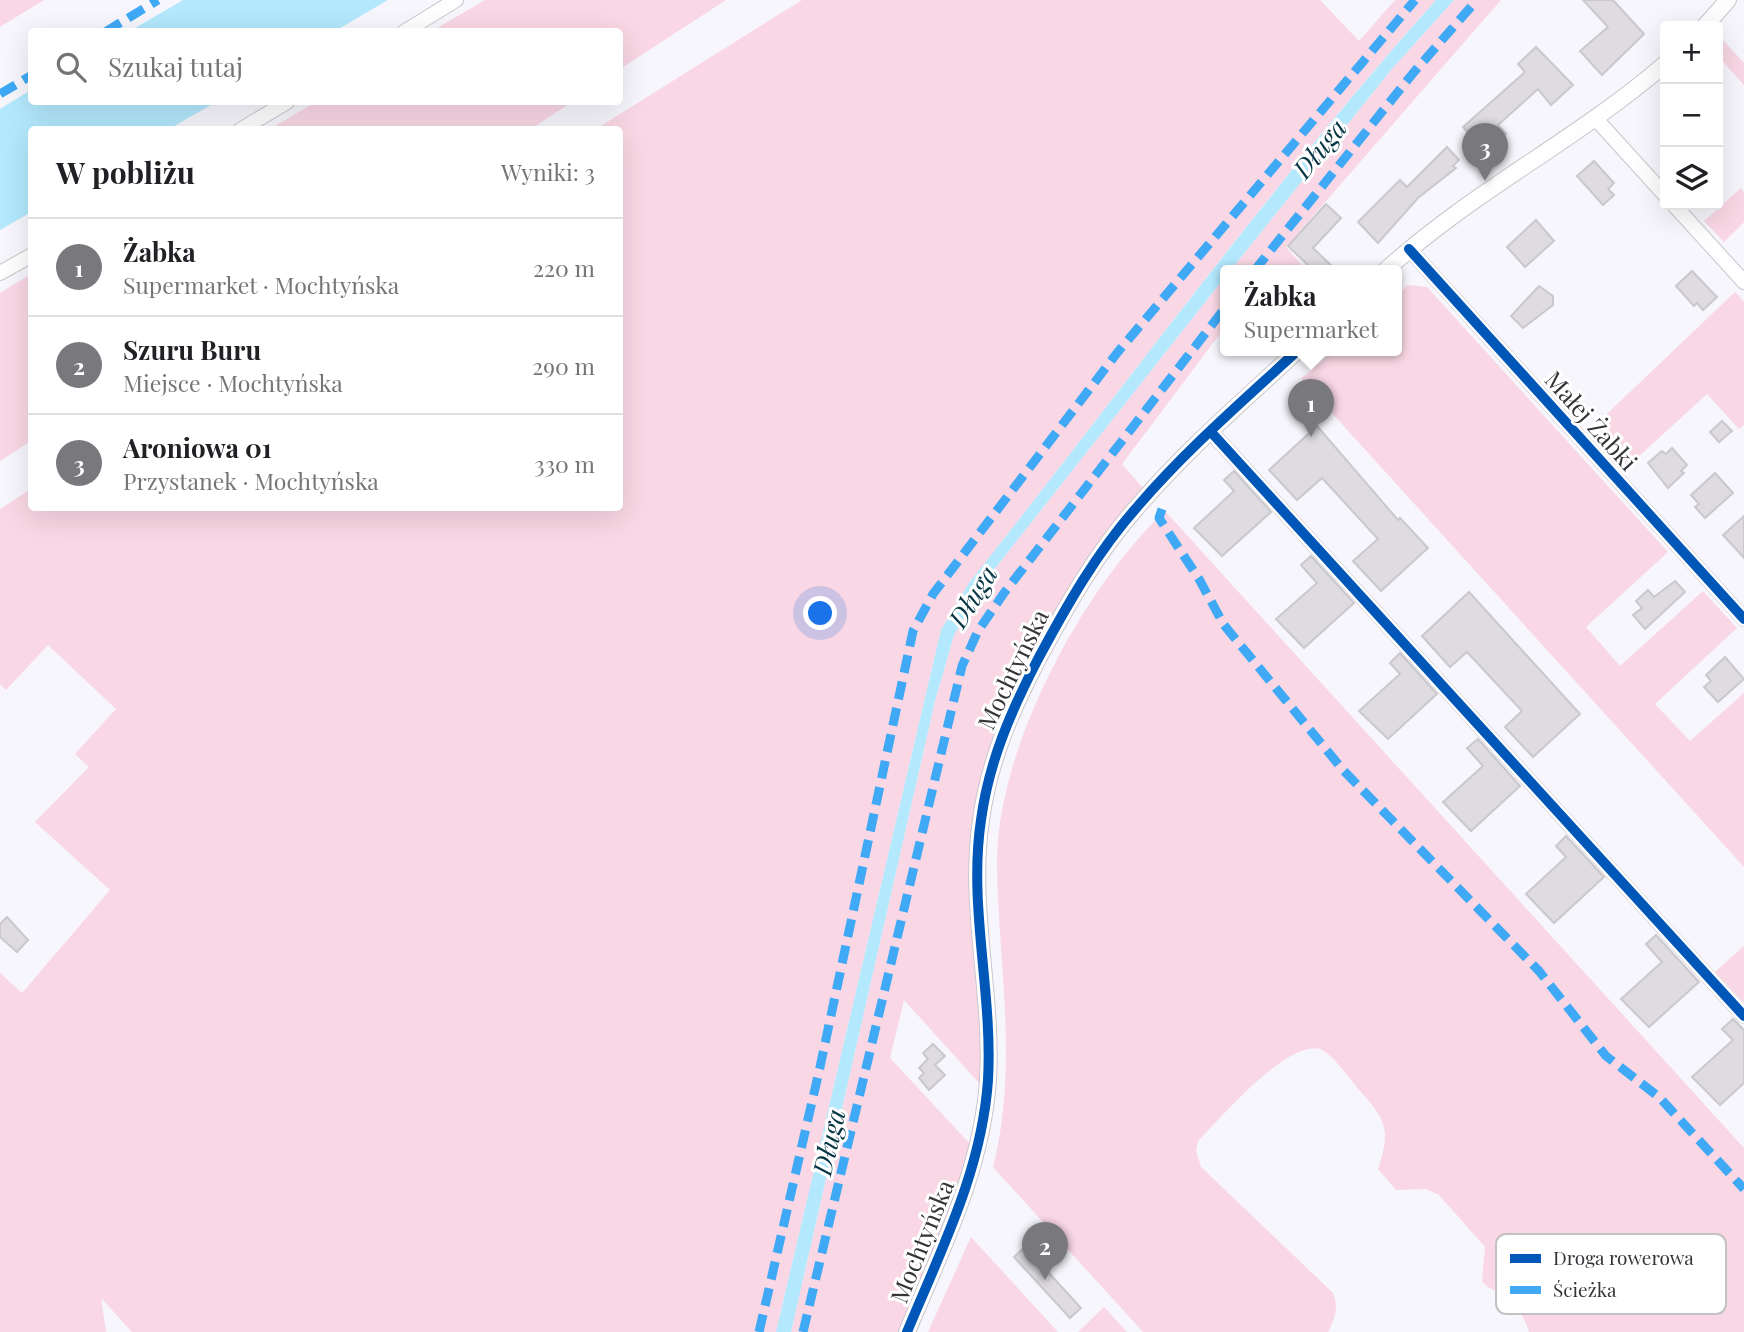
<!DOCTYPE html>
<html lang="pl">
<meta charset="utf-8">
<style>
:root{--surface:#fff;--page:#f2f2f2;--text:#202124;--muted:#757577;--line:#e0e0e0;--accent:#79787d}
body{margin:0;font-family:"Playfair Display",serif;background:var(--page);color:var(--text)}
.controls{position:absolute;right:21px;top:21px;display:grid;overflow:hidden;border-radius:7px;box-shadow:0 7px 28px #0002}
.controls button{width:63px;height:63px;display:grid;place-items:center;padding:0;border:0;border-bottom:2px solid var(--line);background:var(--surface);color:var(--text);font:35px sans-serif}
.you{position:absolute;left:821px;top:614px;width:24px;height:24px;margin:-18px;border:5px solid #fff;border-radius:50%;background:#1a73e8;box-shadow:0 0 0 10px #1a73e833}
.badge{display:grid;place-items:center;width:46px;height:46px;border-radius:50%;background:var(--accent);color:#fff;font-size:23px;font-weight:700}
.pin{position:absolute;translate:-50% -58px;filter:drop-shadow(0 2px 4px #0008)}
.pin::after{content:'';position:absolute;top:37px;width:24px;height:21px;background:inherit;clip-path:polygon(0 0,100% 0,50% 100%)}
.popup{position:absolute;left:1220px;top:265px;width:182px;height:91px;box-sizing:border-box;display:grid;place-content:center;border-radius:7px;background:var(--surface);filter:drop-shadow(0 2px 5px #0005);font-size:23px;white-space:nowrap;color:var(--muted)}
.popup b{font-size:26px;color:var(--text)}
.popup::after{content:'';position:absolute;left:50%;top:100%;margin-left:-14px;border:14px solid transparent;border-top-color:var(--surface)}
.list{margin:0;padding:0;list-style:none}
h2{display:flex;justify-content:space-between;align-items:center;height:91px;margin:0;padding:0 28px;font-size:30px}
h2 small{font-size:23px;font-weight:400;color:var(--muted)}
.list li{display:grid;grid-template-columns:46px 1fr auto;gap:21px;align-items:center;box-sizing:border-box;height:98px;padding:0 28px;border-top:2px solid var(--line)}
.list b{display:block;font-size:26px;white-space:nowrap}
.list p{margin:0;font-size:23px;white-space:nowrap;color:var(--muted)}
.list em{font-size:23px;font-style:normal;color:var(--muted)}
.icon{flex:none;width:38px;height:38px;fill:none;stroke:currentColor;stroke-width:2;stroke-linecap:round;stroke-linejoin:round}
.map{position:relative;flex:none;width:1744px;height:1332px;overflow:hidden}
.search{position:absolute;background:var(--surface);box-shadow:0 7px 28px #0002;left:28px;top:28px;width:595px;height:77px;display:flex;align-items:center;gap:18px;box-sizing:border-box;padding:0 24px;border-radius:7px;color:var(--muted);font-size:26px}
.panel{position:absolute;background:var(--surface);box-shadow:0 7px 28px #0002;left:28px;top:126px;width:595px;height:385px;border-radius:7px}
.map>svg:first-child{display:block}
.green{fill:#f9d7e4}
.water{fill:#b3e8fd}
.building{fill:#dedce1;stroke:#cbc8cd;stroke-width:2}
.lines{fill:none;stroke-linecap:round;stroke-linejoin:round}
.minor-casing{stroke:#c8c7cc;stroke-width:16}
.tertiary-casing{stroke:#c8c7cc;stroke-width:18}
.minor{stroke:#fefeff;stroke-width:14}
.tertiary{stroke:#fefeff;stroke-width:16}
.quiet{stroke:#3fa9f5;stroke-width:9;stroke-dasharray:18 9;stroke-linecap:butt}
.cycleway-casing{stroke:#fff;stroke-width:15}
.cycleway{stroke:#0057b8;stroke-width:10}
.labels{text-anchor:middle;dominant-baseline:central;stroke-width:6;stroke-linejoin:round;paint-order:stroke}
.street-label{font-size:24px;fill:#353439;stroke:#fff}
.water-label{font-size:26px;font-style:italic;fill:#063644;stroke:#fff}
.key{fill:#fff;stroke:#c2c2c4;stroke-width:2}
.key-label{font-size:19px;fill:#353439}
</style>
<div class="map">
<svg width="1744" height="1332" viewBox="0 0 1744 1332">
<rect width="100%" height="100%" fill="#f7f6fc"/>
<!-- green -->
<g class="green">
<path d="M 0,0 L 44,0 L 0,27 Z"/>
<path d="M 485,0 L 726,0 L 620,69 L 620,32 L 432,31 Z"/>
<path d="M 802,0 L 1320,0 L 1359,41 L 1395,0 L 1436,0 C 1270,185 1124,388 969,583 L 941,630 L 776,1332 L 132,1332 L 101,1298 L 106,1332 L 0,1332 L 0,973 L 22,993 L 110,890 L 35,822 L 89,767 L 75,754 L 116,709 L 48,645 L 6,690 L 0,684 L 0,509 L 31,489 L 32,508 L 620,508 L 620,130 L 596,129 Z"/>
<path d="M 1454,0 L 1501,0 L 1286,247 L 1307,271 L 1230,271 L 1391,70 Z"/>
<path d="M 1722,39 L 1744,63 L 1744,85 L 1718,56 L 1718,43 Z"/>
<path d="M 316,102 L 572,102 L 531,129 L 270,129 Z"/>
<path d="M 1741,188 L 1744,192 L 1744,222 L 1724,242 L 1704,221 Z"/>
<path d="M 31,274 L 31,441 L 0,461 L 0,293 Z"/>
<path d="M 1225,277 L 1225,327 L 1122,464 L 1144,489 C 1054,596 971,728 970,873 C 969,944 983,1014 981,1085 L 904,1000 L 890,1058 L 971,1145 L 957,1193 L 899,1332 L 791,1332 L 935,701 L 954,635 L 989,576 Z"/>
<path d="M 1408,285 L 1427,287 L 1668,552 L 1586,627 L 1620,666 L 1703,591 L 1737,628 L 1655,704 L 1690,741 L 1744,693 L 1744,867 L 1301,379 L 1333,351 L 1397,351 L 1397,295 Z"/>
<path d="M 1735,292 L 1744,302 L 1744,425 L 1739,429 L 1707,394 L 1625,469 L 1589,431 Z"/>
<path d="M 1165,511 L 1744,1148 L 1744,1332 L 1529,1332 C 1525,1319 1518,1306 1506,1297 C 1497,1290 1490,1291 1482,1281 L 1485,1247 L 1439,1195 L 1426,1189 L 1396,1190 L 1378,1169 C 1390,1132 1388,1122 1361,1092 C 1352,1082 1331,1052 1320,1049 C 1287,1040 1221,1118 1198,1141 L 1196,1151 L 1201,1167 L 1333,1293 C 1339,1309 1335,1317 1328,1332 L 1143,1332 L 993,1167 C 1019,1064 998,966 997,862 C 997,748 1083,588 1165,511 Z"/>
<path d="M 1744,946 L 1744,1003 L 1715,972 Z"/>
<path d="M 971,1237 L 1058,1332 L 928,1332 Z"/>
<path d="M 1104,1307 L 1127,1332 L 1078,1332 Z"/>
</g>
<!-- water -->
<g class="water">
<path d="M 183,0 L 388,0 L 335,31 L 130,31 Z"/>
<path d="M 1436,0 L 1454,0 L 1391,70 L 1230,271 L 1225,271 L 1225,277 L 989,576 L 954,635 L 935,701 L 791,1332 L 776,1332 L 941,630 L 969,583 C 1124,388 1270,186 1436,0 Z"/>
<path d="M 31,90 L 32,102 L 216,102 L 169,129 L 32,130 L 31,212 L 0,230 L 0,109 Z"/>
</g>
<!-- building -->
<g class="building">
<path d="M 1583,0 L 1613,0 L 1644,34 L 1602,75 L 1580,51 L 1608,27 Z"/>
<path d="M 1536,47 L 1573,85 L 1551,105 L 1538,89 L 1498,125 L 1506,134 L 1495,143 L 1491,139 L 1482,148 L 1463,127 L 1525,72 L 1518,64 Z"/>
<path d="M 1447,147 L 1459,160 L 1453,166 L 1456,168 L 1418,198 L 1378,243 L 1358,222 L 1400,180 L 1407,187 Z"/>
<path d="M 1594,161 L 1614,183 L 1608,189 L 1614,195 L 1603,205 L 1577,176 Z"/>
<path d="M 1326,204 L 1341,218 L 1313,248 L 1337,271 L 1314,271 L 1288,246 Z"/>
<path d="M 1536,220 L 1554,241 L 1525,267 L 1507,247 Z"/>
<path d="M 1692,271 L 1717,297 L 1703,310 L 1697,303 L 1694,306 L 1676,286 Z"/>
<path d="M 1539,286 L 1553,296 L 1553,305 L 1523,328 L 1511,316 Z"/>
<path d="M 1722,421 L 1732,431 L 1719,442 L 1710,432 Z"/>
<path d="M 1317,426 L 1398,520 L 1400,518 L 1428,548 L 1381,591 L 1353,561 L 1378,539 L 1322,478 L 1297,500 L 1269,470 Z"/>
<path d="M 1672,448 L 1687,465 L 1681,471 L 1684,473 L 1668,488 L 1648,463 L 1662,451 L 1666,454 Z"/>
<path d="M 1234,471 L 1271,512 L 1222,556 L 1194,528 L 1234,491 L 1224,480 Z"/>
<path d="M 1715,473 L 1733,493 L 1705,518 L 1695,507 L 1699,504 L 1691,495 Z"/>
<path d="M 1744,516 L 1744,558 L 1723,535 Z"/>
<path d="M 1311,556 L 1354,603 L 1304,648 L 1276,619 L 1317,583 L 1301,565 Z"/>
<path d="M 1675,581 L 1685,592 L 1645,629 L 1633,615 L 1642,608 L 1636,601 L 1648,590 L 1654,597 Z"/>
<path d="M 1469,592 L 1580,714 L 1533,757 L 1505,727 L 1522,711 L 1467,652 L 1450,667 L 1422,636 Z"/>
<path d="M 1400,653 L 1437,694 L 1388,739 L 1359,711 L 1400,674 L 1390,663 Z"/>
<path d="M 1725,657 L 1744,679 L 1718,702 L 1704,687 L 1711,681 L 1706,675 Z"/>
<path d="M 1478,739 L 1520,786 L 1471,831 L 1443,802 L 1483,766 L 1467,748 Z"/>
<path d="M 1566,836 L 1604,877 L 1554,923 L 1526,894 L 1566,857 L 1556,846 Z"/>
<path d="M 7,917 L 28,940 L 17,952 L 0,937 L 0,924 Z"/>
<path d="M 1656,935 L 1699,982 L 1649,1027 L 1621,999 L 1662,962 L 1646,944 Z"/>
<path d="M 1733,1019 L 1744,1030 L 1744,1083 L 1720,1105 L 1692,1077 L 1733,1040 L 1722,1029 Z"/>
<path d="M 933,1044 L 945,1056 L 935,1065 L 945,1075 L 929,1090 L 919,1078 L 924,1073 L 919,1068 L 928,1059 L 923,1053 Z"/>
<path d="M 1025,1247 L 1081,1308 L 1070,1318 L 1014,1257 Z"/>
</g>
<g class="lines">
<!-- minor casing -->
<g class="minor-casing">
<g id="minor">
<path d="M 404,32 L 456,0"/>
<path d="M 1595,118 L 1665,195"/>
<path d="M 240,130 L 287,102"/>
<path d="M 1674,205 L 1744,282"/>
<path d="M 1409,249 L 1744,619"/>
<path d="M 0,273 L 32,255"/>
<path d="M 1211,432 L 1744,1016"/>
</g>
</g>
<!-- tertiary casing -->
<g class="tertiary-casing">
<g id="tertiary">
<path d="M 1705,26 L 1728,0"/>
<path d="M 1385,271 C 1471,192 1577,140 1665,64"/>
<path d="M 907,1332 C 941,1250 982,1170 988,1080 C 993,993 968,906 981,820 C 989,761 1011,711 1038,659 C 1067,605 1097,552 1138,506 C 1186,450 1243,401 1297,351"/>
</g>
</g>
<!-- minor -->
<use href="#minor" class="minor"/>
<!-- tertiary -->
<use href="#tertiary" class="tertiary"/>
<!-- quiet -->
<g class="quiet">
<path d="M 105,32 L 158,0"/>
<path d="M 0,94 L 32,75"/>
<path d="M 1254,271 L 1414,72 L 1477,0"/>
<path d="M 1162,509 L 1159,518 L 1199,579 L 1224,625 L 1343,770 L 1539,971 L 1606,1056 L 1659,1097 L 1744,1189"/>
<path d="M 759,1332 L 820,1067 L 913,631 L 933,594 L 1117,353 L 1415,0"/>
<path d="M 803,1332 L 962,666 L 978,631 L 1004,593 L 1225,308"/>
</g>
<!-- cycleway casing -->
<g class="cycleway-casing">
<g id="cycleway">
<path d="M 1409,249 L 1744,619"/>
<path d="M 1211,432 L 1744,1016"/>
<path d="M 907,1332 C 941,1250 982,1170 988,1080 C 993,993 968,906 981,820 C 989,761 1011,711 1038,659 C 1067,605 1097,552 1138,506 C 1186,450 1243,401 1297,351"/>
</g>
</g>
<!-- cycleway -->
<use href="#cycleway" class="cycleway"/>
</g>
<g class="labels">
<!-- street labels -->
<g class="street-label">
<text transform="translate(1592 420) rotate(48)">Małej Żabki</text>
<text transform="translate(1012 669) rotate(-64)">Mochtyńska</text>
<text transform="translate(921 1241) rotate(-68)">Mochtyńska</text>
</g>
<!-- water labels -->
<g class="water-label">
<text transform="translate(1319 148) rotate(-51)">Długa</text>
<text transform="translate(972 596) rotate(-58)">Długa</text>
<text transform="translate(828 1142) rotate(-77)">Długa</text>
</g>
</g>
<!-- legend -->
<rect x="1496" y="1234" width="230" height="80" rx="10" class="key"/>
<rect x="1510" y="1254" width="31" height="9" fill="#0057b8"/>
<rect x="1510" y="1286" width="31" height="8" fill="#3fa9f5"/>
<g class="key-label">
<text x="1553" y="1265">Droga rowerowa</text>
<text x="1553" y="1297">Ścieżka</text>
</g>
</svg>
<div class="controls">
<button>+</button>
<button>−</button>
<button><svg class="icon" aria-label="layers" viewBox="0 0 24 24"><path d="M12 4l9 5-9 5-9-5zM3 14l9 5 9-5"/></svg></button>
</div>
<div class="you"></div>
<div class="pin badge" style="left:1311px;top:437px">1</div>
<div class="popup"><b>Żabka</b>Supermarket</div>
<div class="pin badge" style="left:1045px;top:1280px">2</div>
<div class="pin badge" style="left:1485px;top:181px">3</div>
<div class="search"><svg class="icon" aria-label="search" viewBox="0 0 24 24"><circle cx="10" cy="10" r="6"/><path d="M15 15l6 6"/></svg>Szukaj tutaj</div>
<section class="panel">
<h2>W pobliżu<small>Wyniki: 3</small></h2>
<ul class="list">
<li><span class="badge">1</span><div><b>Żabka</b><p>Supermarket · Mochtyńska</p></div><em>220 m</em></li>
<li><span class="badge">2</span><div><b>Szuru Buru</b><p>Miejsce · Mochtyńska</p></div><em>290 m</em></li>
<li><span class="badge">3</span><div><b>Aroniowa 01</b><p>Przystanek · Mochtyńska</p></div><em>330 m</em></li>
</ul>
</section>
</div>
